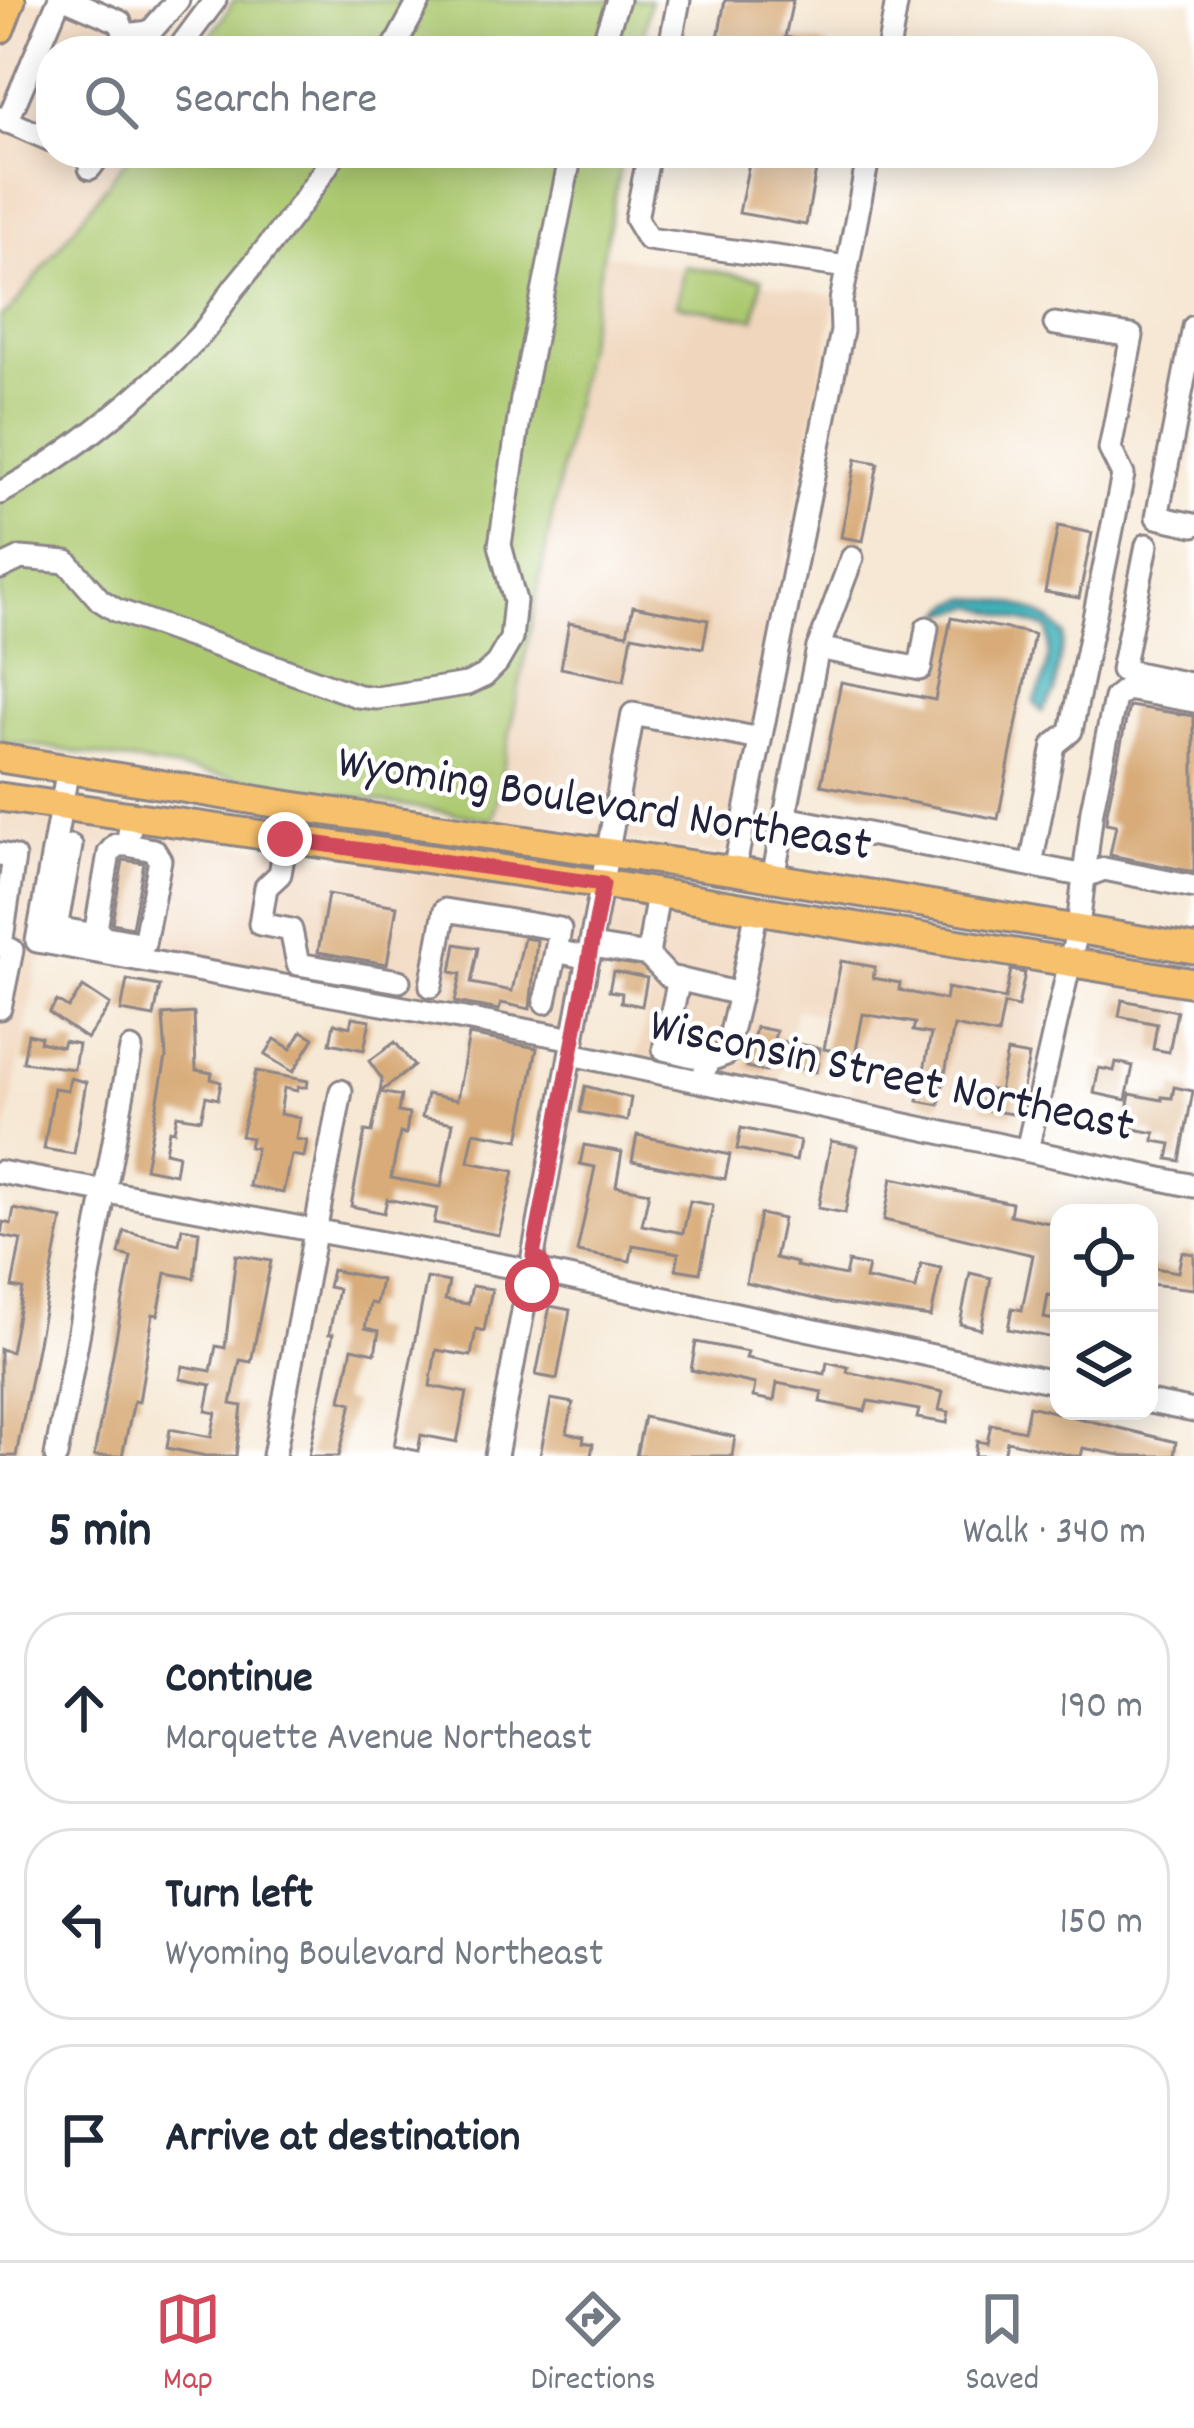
<!DOCTYPE html>
<meta charset="utf-8">
<style>
:root{--surface:#fff;--page:#f6f6f7;--text:#1f2937;--muted:#747a83;--line:#e0e1e3;--accent:#d1495b}
body{margin:0;font-family:Dekko,sans-serif;background:var(--page);color:var(--text)}
.controls{position:absolute;right:36px;bottom:36px;display:grid;overflow:hidden;border-radius:24px;box-shadow:0 6px 30px #0003}
.controls button{width:108px;height:108px;display:grid;place-items:center;padding:0;border:0;border-bottom:3px solid var(--line);background:var(--surface);color:var(--text);font:60px sans-serif}
.stop{position:absolute;width:36px;height:36px;margin:-27px;border:9px solid #d1495b;border-radius:50%;background:#fff}
.stop.end{background:#d1495b;border-color:#fff;box-shadow:0 3px 12px #0008}
.list{margin:0;padding:0;list-style:none}
h2{display:flex;justify-content:space-between;align-items:center;height:156px;margin:0;padding:0 48px;font-size:51px}
h2 small{font-size:39px;font-weight:400;color:var(--muted)}
.list li{display:grid;grid-template-columns:78px 1fr auto;gap:36px;align-items:center;box-sizing:border-box;height:192px;margin:0 24px 24px;padding:0 24px;border:3px solid var(--line);border-radius:48px}
.list b{display:block;font-size:45px;white-space:nowrap}
.list p{margin:0;font-size:39px;white-space:nowrap;color:var(--muted)}
.list em{font-size:39px;font-style:normal;color:var(--muted)}
.icon{flex:none;width:66px;height:66px;fill:none;stroke:currentColor;stroke-width:2;stroke-linecap:round;stroke-linejoin:round}
.map{position:relative;flex:none;width:1194px;height:1456px;overflow:hidden}
.search{position:absolute;background:var(--surface);box-shadow:0 6px 30px #0003;left:36px;right:36px;top:36px;height:132px;display:flex;align-items:center;gap:30px;box-sizing:border-box;padding:0 42px;border-radius:48px;color:var(--muted);font-size:45px}
.sheet{height:804px;background:var(--surface)}
nav{display:flex;justify-content:space-around;align-items:center;box-sizing:border-box;height:168px;border-top:3px solid var(--line);background:var(--surface);font-size:33px;color:var(--muted)}
nav a{display:grid;justify-items:center;gap:6px}
nav .on{color:var(--accent)}
.map>svg:first-child{display:block}
.built{fill:#f0d6bc}
.green{fill:#acc970;stroke:#677656;stroke-width:3}
.water{fill:#40b0b8;stroke:#31697a;stroke-width:3}
.building{fill:#d8ab78}
.lines{fill:none;stroke-linecap:round;stroke-linejoin:round}
.minor-casing{stroke:#8c8588;stroke-width:27}
.major-casing{stroke:#8c8588;stroke-width:33}
.minor{stroke:#fff;stroke-width:21}
.major{stroke:#f7c06c;stroke-width:27}
.route{stroke:#d1495b;stroke-width:15}
.labels{text-anchor:middle;dominant-baseline:central;stroke-width:9;stroke-linejoin:round;paint-order:stroke}
.street-label{font-size:48px;fill:#22223b;stroke:#fff}
</style>
<div class="map">
<svg width="1194" height="1456" viewBox="0 0 1194 1456">
<rect width="100%" height="100%" fill="#fff"/>
<filter id="ink" filterUnits="userSpaceOnUse"><feTurbulence type="fractalNoise" baseFrequency=".00833" numOctaves="2"/><feDisplacementMap in="SourceGraphic" scale="24" xChannelSelector="R" yChannelSelector="G"/><feConvolveMatrix kernelMatrix="1 2 1 2 8 2 1 2 1" color-interpolation-filters="sRGB"/></filter>
<filter id="wash" filterUnits="userSpaceOnUse"><feTurbulence type="fractalNoise" baseFrequency=".004" numOctaves="4" result="noise"/><feDisplacementMap in="SourceGraphic" scale="48" xChannelSelector="R" yChannelSelector="G"/><feGaussianBlur stdDeviation="2.7" result="paint"/><feColorMatrix in="noise" values="0 0 0 0 0 0 0 0 0 0 0 0 0 0 0 0 0 1.4 0 .05"/><feComposite in="paint" operator="in"/></filter>
<g filter="url(#wash)">
<rect width="100%" height="100%" fill="#f6e8d4"/>
<!-- built -->
<g class="built">
<path d="M 27,0 L 191,0 L 152,51 L 51,51 L 51,153 L 114,153 L 125,161 L 11,310 L 0,316 L 0,66 Z"/>
<path d="M 606,254 L 836,296 L 731,845 L 720,855 L 493,820 Z"/>
<path d="M 0,809 L 584,895 L 588,902 L 563,1043 L 52,952 L 38,964 L 0,1164 Z"/>
<path d="M 619,899 L 1053,970 L 1019,1133 L 1011,1137 L 848,1103 L 863,1025 L 796,1009 L 778,1088 L 637,1057 L 654,975 L 598,963 L 609,906 Z"/>
<path d="M 1118,979 L 1194,995 L 1194,1082 L 1186,1080 L 1187,1072 L 1135,1060 L 1133,1065 L 1103,1060 Z"/>
</g>
<!-- green -->
<g class="green">
<path d="M 234,0 L 650,0 L 641,51 L 201,51 Z"/>
<path d="M 131,153 L 623,153 L 493,820 L 0,740 L 0,316 L 11,310 Z"/>
<path d="M 684,266 L 762,279 L 755,319 L 677,305 Z"/>
</g>
<!-- water -->
<path class="water" d="M 968,598 C 1003,599 1041,605 1064,635 L 1054,693 L 1042,712 L 1034,702 C 1047,677 1051,657 1048,629 L 976,606 L 943,614 L 953,604 Z"/>
<g id="blocks">
<!-- building -->
<g class="building">
<path d="M 725,0 L 793,0 L 785,37 L 828,45 L 827,51 L 762,51 L 718,38 Z"/>
<path d="M 751,153 L 819,153 L 806,225 L 739,213 Z"/>
<path d="M 856,459 L 878,463 L 863,541 L 841,537 Z"/>
<path d="M 1058,526 L 1092,533 L 1079,598 L 1045,592 Z"/>
<path d="M 633,606 L 708,620 L 703,648 L 632,635 L 624,681 L 561,668 L 569,623 L 627,634 Z"/>
<path d="M 951,618 L 1034,634 L 998,819 L 821,785 L 841,682 L 935,700 Z"/>
<path d="M 1129,706 L 1194,716 L 1194,872 L 1110,855 L 1116,825 L 1106,823 L 1107,812 Z"/>
<path d="M 123,860 L 144,863 L 132,927 L 112,923 Z"/>
<path d="M 328,894 L 397,906 L 387,964 L 318,952 Z"/>
<path d="M 524,938 L 537,940 L 530,1009 L 501,1003 L 499,1010 L 455,1002 L 461,974 L 451,972 L 456,944 L 478,948 L 471,983 L 512,991 Z"/>
<path d="M 841,961 L 875,967 L 873,978 L 900,983 L 899,990 L 945,1000 L 947,988 L 1005,999 L 1011,970 L 1025,973 L 1018,1007 L 1004,1004 L 998,1035 L 954,1026 L 939,1105 L 918,1101 L 931,1034 L 913,1031 L 915,1023 L 863,1014 L 855,1055 L 824,1049 Z"/>
<path d="M 613,971 L 647,978 L 642,1006 L 621,1002 L 622,993 L 609,991 Z"/>
<path d="M 127,980 L 160,986 L 154,1017 L 121,1011 Z"/>
<path d="M 83,987 L 110,1005 L 87,1039 L 49,1013 L 57,1001 L 68,1008 Z"/>
<path d="M 1122,1000 L 1177,1011 L 1169,1052 L 1153,1049 L 1157,1024 L 1119,1016 Z"/>
<path d="M 194,1013 L 196,1070 L 212,1073 L 211,1079 L 221,1082 L 218,1099 L 206,1096 L 201,1119 L 177,1115 L 174,1131 L 169,1130 L 165,1152 L 178,1155 L 175,1174 L 145,1168 L 166,1057 L 163,1015 Z"/>
<path d="M 352,1017 L 370,1020 L 364,1050 L 330,1043 L 334,1023 L 350,1027 Z"/>
<path d="M 756,1027 L 776,1031 L 774,1040 L 820,1048 L 816,1072 L 768,1062 L 766,1072 L 747,1067 Z"/>
<path d="M 302,1031 L 314,1038 L 293,1072 L 265,1055 L 275,1039 L 291,1049 Z"/>
<path d="M 28,1034 L 41,1037 L 40,1042 L 62,1047 L 64,1041 L 78,1044 L 74,1069 L 23,1062 Z"/>
<path d="M 469,1035 L 537,1048 L 519,1140 L 474,1132 L 468,1162 L 514,1171 L 499,1235 L 434,1223 L 437,1209 L 387,1199 L 384,1213 L 351,1206 L 365,1131 L 372,1132 L 380,1092 L 401,1096 L 398,1112 L 409,1114 L 406,1134 L 400,1133 L 391,1178 L 441,1187 L 453,1123 L 422,1117 L 427,1094 L 457,1100 Z"/>
<path d="M 395,1042 L 414,1066 L 380,1092 L 382,1079 L 369,1061 Z"/>
<path d="M 1007,1052 L 1029,1056 L 1021,1098 L 1016,1097 L 1012,1114 L 982,1109 L 985,1089 L 999,1091 Z"/>
<path d="M 1116,1062 L 1133,1066 L 1126,1100 L 1094,1093 L 1099,1068 L 1114,1071 Z"/>
<path d="M 256,1071 L 308,1081 L 307,1087 L 298,1087 L 297,1091 L 284,1088 L 280,1114 L 300,1118 L 296,1139 L 307,1141 L 304,1157 L 291,1155 L 283,1193 L 249,1186 L 256,1148 L 249,1147 L 251,1138 L 241,1136 Z"/>
<path d="M 70,1078 L 86,1082 L 74,1154 L 44,1149 L 54,1088 L 68,1090 Z"/>
<path d="M 585,1086 L 631,1098 L 627,1121 L 580,1112 Z"/>
<path d="M 1174,1087 L 1193,1091 L 1180,1161 L 1168,1159 L 1171,1144 L 1154,1141 L 1155,1133 L 1124,1127 L 1130,1094 L 1162,1100 L 1162,1097 L 1172,1098 Z"/>
<path d="M 741,1128 L 800,1141 L 796,1161 L 737,1149 Z"/>
<path d="M 637,1135 L 730,1155 L 725,1179 L 632,1161 Z"/>
<path d="M 831,1141 L 858,1146 L 845,1213 L 818,1208 Z"/>
<path d="M 584,1145 L 622,1152 L 616,1186 L 649,1192 L 642,1225 L 683,1233 L 690,1201 L 713,1205 L 700,1273 L 676,1269 L 679,1253 L 633,1245 L 630,1261 L 577,1252 L 595,1167 L 580,1164 Z"/>
<path d="M 892,1178 L 1012,1203 L 1010,1215 L 1059,1225 L 1052,1275 L 1059,1277 L 1059,1297 L 1048,1295 L 1044,1318 L 1059,1321 L 1059,1339 L 1008,1329 L 1012,1308 L 1022,1310 L 1033,1255 L 884,1220 Z"/>
<path d="M 14,1209 L 62,1219 L 16,1456 L 0,1456 L 0,1349 L 11,1352 L 23,1289 L 12,1287 L 21,1240 L 1,1236 L 3,1222 L 11,1224 Z"/>
<path d="M 760,1214 L 783,1219 L 775,1258 L 797,1263 L 796,1266 L 845,1276 L 848,1262 L 868,1266 L 865,1279 L 916,1289 L 921,1264 L 941,1268 L 931,1317 L 832,1303 L 746,1283 Z"/>
<path d="M 182,1228 L 199,1231 L 194,1278 L 166,1273 L 158,1315 L 153,1314 L 139,1402 L 134,1401 L 122,1456 L 94,1456 L 131,1257 L 119,1254 L 124,1231 L 179,1244 Z"/>
<path d="M 1182,1252 L 1194,1254 L 1194,1289 L 1149,1284 L 1149,1267 L 1178,1272 Z"/>
<path d="M 236,1255 L 271,1261 L 251,1362 L 240,1360 L 231,1404 L 242,1406 L 236,1456 L 206,1456 L 167,1448 L 170,1429 L 211,1437 L 216,1413 L 206,1411 L 211,1385 L 180,1379 L 183,1366 L 211,1371 L 216,1346 L 225,1348 Z"/>
<path d="M 332,1270 L 381,1280 L 376,1304 L 370,1303 L 365,1328 L 379,1331 L 375,1353 L 352,1348 L 341,1400 L 352,1403 L 339,1456 L 309,1456 L 333,1334 L 329,1334 L 338,1289 L 328,1287 Z"/>
<path d="M 970,1273 L 991,1278 L 981,1329 L 960,1324 Z"/>
<path d="M 427,1278 L 449,1282 L 445,1300 L 468,1304 L 472,1286 L 492,1289 L 484,1331 L 476,1329 L 471,1356 L 436,1350 L 430,1386 L 467,1393 L 457,1442 L 421,1435 L 418,1451 L 394,1446 Z"/>
<path d="M 550,1306 L 570,1310 L 557,1379 L 536,1375 Z"/>
<path d="M 696,1342 L 748,1352 L 746,1358 L 825,1374 L 827,1362 L 848,1367 L 847,1372 L 943,1392 L 939,1410 L 949,1412 L 947,1423 L 917,1418 L 919,1410 L 881,1403 L 868,1401 L 865,1411 L 820,1402 L 822,1392 L 777,1383 L 774,1401 L 753,1397 L 755,1384 L 691,1370 Z"/>
<path d="M 551,1399 L 573,1403 L 567,1433 L 584,1437 L 583,1442 L 593,1444 L 591,1456 L 540,1456 Z"/>
<path d="M 1029,1406 L 1176,1442 L 1174,1456 L 1126,1456 L 1083,1448 L 1081,1456 L 1073,1456 L 1007,1441 L 1004,1456 L 975,1456 L 977,1441 L 987,1443 L 991,1424 L 1024,1431 Z"/>
<path d="M 644,1417 L 735,1437 L 732,1456 L 636,1456 Z"/>
</g>
</g>
</g>
<g filter="url(#ink)">
<use href="#blocks" fill-opacity="0" stroke="#8c8588" stroke-width="3"/>
<g class="lines">
<!-- minor casing -->
<g class="minor-casing">
<g id="minor">
<path d="M 69,0 L 120,22 L 125,35 L 120,51"/>
<path d="M 125,35 L 150,32 L 178,0"/>
<path d="M 177,51 L 215,0"/>
<path d="M 392,51 L 420,0"/>
<path d="M 600,51 L 618,0"/>
<path d="M 669,51 L 679,0"/>
<path d="M 888,51 L 897,0"/>
<path d="M 0,118 L 51,140"/>
<path d="M 7,122 L 59,0"/>
<path d="M 649,153 L 636,219 L 648,239 L 847,267"/>
<path d="M 90,168 L 101,153"/>
<path d="M 1194,327 L 1157,517 L 1194,525"/>
<path d="M 0,493 C 68,457 151,389 203,332 C 215,318 224,301 235,287 C 271,243 306,201 335,153"/>
<path d="M 1147,545 L 1122,670 L 1194,685"/>
<path d="M 0,568 L 21,558 L 67,562 L 100,600 L 116,610 L 358,696 L 377,698 L 467,684 L 484,676 L 497,663 L 511,639 L 515,601 L 500,545 L 522,399 L 571,153"/>
<path d="M 818,648 L 920,669 L 927,628"/>
<path d="M 68,768 L 37,941 L 574,1039"/>
<path d="M 292,806 L 280,874 L 266,887 L 260,924 L 291,930 L 298,964 L 399,981"/>
<path d="M 785,818 L 1086,876 L 1104,869 L 1194,887"/>
<path d="M 127,845 L 116,845 L 109,853 L 95,935 L 144,944 L 160,860 L 154,850 L 127,845 L 132,816"/>
<path d="M 71,846 L 56,928 L 95,935"/>
<path d="M 0,854 L 14,857 L 1,945 L 12,950 L 0,1008"/>
<path d="M 1031,865 L 1054,745 L 1071,731 L 1123,475 L 1110,449 L 1132,336 L 1055,324"/>
<path d="M 734,871 L 842,331 L 841,301 L 869,153"/>
<path d="M 773,877 L 818,648 L 852,558"/>
<path d="M 658,893 L 648,955 L 669,977 L 740,994 L 757,909"/>
<path d="M 592,946 L 648,955"/>
<path d="M 679,979 L 664,1049 L 710,1060"/>
<path d="M 431,986 L 445,910 L 560,929 L 556,951"/>
<path d="M 545,1002 L 556,951 L 589,958"/>
<path d="M 571,1054 L 1194,1186"/>
<path d="M 705,1069 L 710,1060 L 726,1054 L 740,994"/>
<path d="M 1027,1150 L 1078,927 L 1092,810 L 1115,698 L 1126,689 L 1194,701"/>
<path d="M 0,1172 L 517,1268"/>
<path d="M 533,1256 L 633,714 L 760,739"/>
<path d="M 545,1273 L 1059,1383"/>
<path d="M 1149,1402 L 1194,1411"/>
<path d="M 56,1456 L 131,1049"/>
<path d="M 274,1456 L 341,1091"/>
<path d="M 496,1456 L 528,1284"/>
</g>
</g>
<!-- major casing -->
<g class="major-casing">
<g id="major">
<path d="M 0,29 L 11,0"/>
<path d="M 0,758 L 292,806 L 734,871 L 1194,949"/>
<path d="M 0,797 L 603,884 L 1194,983"/>
</g>
</g>
<!-- minor -->
<use href="#minor" class="minor"/>
<!-- major -->
<use href="#major" class="major"/>
</g>
</g>
<g class="lines" filter="url(#ink)">
<!-- route -->
<path class="route" d="M 285,839 L 603,884 L 533,1256 L 541,1261 L 545,1273 L 532,1285"/>
</g>
<g class="labels">
<!-- street labels -->
<g class="street-label">
<text transform="translate(604 807) rotate(9)">Wyoming Boulevard Northeast</text>
<text transform="translate(891 1079) rotate(12)">Wisconsin Street Northeast</text>
</g>
</g>
</svg>
<div class="controls">
<button><svg class="icon" aria-label="locate" viewBox="0 0 24 24"><circle cx="12" cy="12" r="6"/><path d="M12 2v4M12 18v4M2 12h4M18 12h4"/></svg></button>
<button><svg class="icon" aria-label="layers" viewBox="0 0 24 24"><path d="M12 4l9 5-9 5-9-5zM3 14l9 5 9-5"/></svg></button>
</div>
<div class="stop" style="left:532px;top:1285px"></div>
<div class="stop end" style="left:285px;top:839px"></div>
<div class="search"><svg class="icon" aria-label="search" viewBox="0 0 24 24"><circle cx="10" cy="10" r="6"/><path d="M15 15l6 6"/></svg>Search here</div>
</div>
<section class="sheet">
<h2>5 min<small>Walk · 340 m</small></h2>
<ul class="list">
<li><svg class="icon" aria-label="ahead" viewBox="0 0 24 24"><path d="M12 20V5M6 11l6-6 6 6"/></svg><div><b>Continue</b><p>Marquette Avenue Northeast</p></div><em>190 m</em></li>
<li><svg class="icon" aria-label="left" viewBox="0 0 24 24"><path d="M17 20v-9H6M10 6l-5 5 5 5"/></svg><div><b>Turn left</b><p>Wyoming Boulevard Northeast</p></div><em>150 m</em></li>
<li><svg class="icon" aria-label="arrive" viewBox="0 0 24 24"><path d="M6 21V4h12l-3 4 3 4H6"/></svg><div><b>Arrive at destination</b></div></li>
</ul>
</section>
<nav>
<a class="on"><svg class="icon" aria-label="map" viewBox="0 0 24 24"><path d="M3 6l6-2 6 2 6-2v14l-6 2-6-2-6 2zM9 4v14M15 6v14"/></svg>Map</a>
<a><svg class="icon" aria-label="directions" viewBox="0 0 24 24"><path d="M12 3l9 9-9 9-9-9zM9 14v-3h6M13 9l2 2-2 2"/></svg>Directions</a>
<a><svg class="icon" aria-label="saved" viewBox="0 0 24 24"><path d="M7 4h10v16l-5-4-5 4z"/></svg>Saved</a>
</nav>
